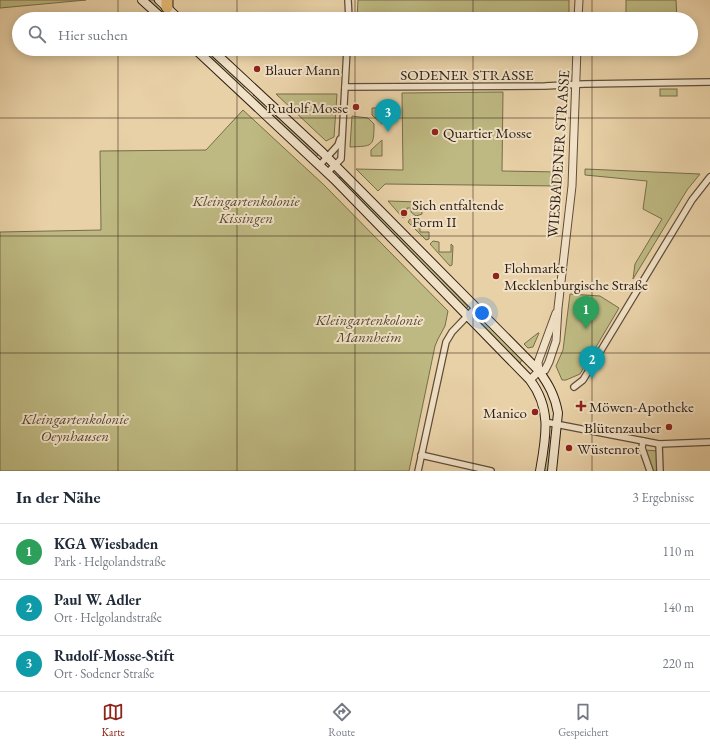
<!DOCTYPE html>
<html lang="de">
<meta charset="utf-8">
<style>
:root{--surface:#fff;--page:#f2f2f3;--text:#1f2937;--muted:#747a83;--line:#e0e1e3;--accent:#8f2418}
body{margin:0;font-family:"EB Garamond",serif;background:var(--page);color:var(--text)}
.you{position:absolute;left:482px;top:313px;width:14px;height:14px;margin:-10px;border:3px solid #fff;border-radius:50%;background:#1a73e8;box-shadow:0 0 0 6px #1a73e833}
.badge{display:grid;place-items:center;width:26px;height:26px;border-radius:50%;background:var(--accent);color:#fff;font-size:13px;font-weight:700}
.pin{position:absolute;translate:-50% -33px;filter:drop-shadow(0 1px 2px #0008)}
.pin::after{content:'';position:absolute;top:21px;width:14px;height:12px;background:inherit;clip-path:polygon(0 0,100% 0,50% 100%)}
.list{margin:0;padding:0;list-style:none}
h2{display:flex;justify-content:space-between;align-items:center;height:52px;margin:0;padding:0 16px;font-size:17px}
h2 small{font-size:13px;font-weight:400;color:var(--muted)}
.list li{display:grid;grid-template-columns:26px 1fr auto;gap:12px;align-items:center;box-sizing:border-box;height:56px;padding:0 16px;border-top:1px solid var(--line)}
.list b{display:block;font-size:15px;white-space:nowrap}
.list p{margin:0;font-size:13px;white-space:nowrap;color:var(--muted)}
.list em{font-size:13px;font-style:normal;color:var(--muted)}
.icon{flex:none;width:22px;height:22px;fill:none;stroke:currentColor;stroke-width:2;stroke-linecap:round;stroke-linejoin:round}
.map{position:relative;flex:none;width:710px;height:471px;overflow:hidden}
.search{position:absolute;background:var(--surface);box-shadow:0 2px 10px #0003;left:12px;right:12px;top:12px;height:44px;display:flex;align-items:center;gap:10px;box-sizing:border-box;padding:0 14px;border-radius:22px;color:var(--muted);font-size:15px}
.sheet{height:220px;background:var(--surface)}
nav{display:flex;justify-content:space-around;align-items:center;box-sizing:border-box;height:56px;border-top:1px solid var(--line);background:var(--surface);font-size:11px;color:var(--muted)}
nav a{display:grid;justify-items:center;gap:2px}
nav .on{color:var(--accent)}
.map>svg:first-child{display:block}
.green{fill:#beb982;stroke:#766d4c}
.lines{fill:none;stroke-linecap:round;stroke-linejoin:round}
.minor-casing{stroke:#5e4d3b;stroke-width:8}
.tertiary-casing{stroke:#5e4d3b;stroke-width:9}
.secondary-casing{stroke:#2f2117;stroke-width:10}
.motorway-casing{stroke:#2f2117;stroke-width:13}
.minor{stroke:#f1e1c6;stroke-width:5.5}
.tertiary{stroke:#f1e1c6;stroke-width:7}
.secondary{stroke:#f1e1c6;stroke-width:8}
.motorway{stroke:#e4b874;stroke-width:11}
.grid{fill:none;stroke:#2f2117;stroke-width:1;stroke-opacity:0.55}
.poi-dot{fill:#8f2418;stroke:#f1e1c6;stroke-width:1.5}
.labels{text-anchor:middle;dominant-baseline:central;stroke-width:4;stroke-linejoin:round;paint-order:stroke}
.poi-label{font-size:15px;fill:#2f2117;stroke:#f1e1c6;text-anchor:start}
.street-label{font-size:15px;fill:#2f2117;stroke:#f1e1c6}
.park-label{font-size:15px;font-style:italic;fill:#534732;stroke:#f1e1c6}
</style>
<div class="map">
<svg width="710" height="471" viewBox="0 0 710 471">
<rect width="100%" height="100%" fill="#e9d1a7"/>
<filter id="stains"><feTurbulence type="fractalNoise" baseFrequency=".005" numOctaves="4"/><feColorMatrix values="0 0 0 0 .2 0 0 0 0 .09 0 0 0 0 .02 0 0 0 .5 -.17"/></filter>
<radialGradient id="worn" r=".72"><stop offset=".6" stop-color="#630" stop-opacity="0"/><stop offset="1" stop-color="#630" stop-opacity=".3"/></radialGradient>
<!-- green -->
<g class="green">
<path d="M 0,0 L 86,0 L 0,8 Z"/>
<path d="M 149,0 L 153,0 L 173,19 L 169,19 Z"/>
<path d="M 358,0 L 569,0 L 569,19 L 357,19 Z"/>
<path d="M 626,0 L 676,0 L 677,19 L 626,19 Z"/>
<path d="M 201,49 L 205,49 L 245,86 L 243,88 Z"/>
<path d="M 655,49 L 668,49 L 669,55 L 655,55 Z"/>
<rect x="660" y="89" width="17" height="7"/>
<path d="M 503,92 L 502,171 L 560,172 L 560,186 L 385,184 L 378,191 L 356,169 L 403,170 L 402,93 Z"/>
<path d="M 276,94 L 337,94 L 334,137 L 326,141 Z"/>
<path d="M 254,95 L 318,155 L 316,157 L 252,97 Z"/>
<path d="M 372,108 L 381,108 L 382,124 L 372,115 Z"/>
<path d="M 243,110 L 324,185 L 448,311 L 445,326 L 438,339 L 435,346 L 409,471 L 0,471 L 0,232 L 101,230 L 100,151 L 206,150 Z"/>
<path d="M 352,116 L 368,118 L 374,124 C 374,147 373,146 350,147 Z"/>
<path d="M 382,140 L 382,156 L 371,156 L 371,150 Z"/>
<path d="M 585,169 L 700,174 L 687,190 L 633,279 L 635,264 L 662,219 L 643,209 L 647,181 L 585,175 Z"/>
<path d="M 340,177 L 423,259 L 468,307 L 466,308 L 338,179 Z"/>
<path d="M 388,201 L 419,202 L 422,206 L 422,214 L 416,216 L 411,212 L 411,208 L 407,208 L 407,216 L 403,218 Z"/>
<path d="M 410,219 L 420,219 L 420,232 L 429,232 L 429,239 L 426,240 L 408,222 Z"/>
<path d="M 433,241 L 439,242 L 439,252 L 451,252 L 451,244 L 453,246 L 452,265 L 450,266 L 430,244 Z"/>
<path d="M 570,294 L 600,296 L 619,308 L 580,374 L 566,380 L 562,380 L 556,366 L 563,350 Z"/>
<path d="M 482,319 L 522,360 L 520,363 L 479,322 Z"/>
<path d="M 539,333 L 533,347 L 528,348 L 524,344 L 538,333 Z"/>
<path d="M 549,437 L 552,438 L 548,471 L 544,471 Z"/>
<path d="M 645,450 L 658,451 L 658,471 L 651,471 Z"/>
</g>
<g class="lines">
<!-- minor casing -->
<g class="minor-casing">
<g id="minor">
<path d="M 348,0 L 349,19"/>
<path d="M 345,87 L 545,86 L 584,84 L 710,82"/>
<path d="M 319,166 L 338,145 L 340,139"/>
<path d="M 327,173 L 341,159 L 347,49"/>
<path d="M 574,387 L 583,380 L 692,200 L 710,177"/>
<path d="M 545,422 L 659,444 L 710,442"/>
<path d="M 643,441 L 642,448 L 650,471"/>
<path d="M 659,444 L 660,471"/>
<path d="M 421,455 L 491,471"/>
<path d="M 418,471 L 446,342 L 452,332 L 475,308"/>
</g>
</g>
<!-- tertiary casing -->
<g class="tertiary-casing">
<g id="tertiary">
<path d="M 578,19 L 579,0"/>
<path d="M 539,371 L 538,362 L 556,313"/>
<path d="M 530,380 L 539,371 L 545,370 L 549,362 L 556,341 L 558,308 L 572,186 L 577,49"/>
</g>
</g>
<!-- secondary casing -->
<g class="secondary-casing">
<g id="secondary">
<path d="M 142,0 L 163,19"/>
<path d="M 159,0 L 179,19"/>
<path d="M 195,49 L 334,179 L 530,380 C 552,409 546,437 540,471"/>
<path d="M 211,49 L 323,153 L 539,371 C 549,385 555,396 558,413 L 552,471"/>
</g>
</g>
<!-- motorway casing -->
<g class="motorway-casing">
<path id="motorway" d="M 167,7 L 167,0"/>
</g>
<!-- minor -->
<use href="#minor" class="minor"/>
<!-- tertiary -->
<use href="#tertiary" class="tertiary"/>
<!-- secondary -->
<use href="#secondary" class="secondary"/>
<!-- motorway -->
<use href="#motorway" class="motorway"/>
</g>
<!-- grid -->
<path class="grid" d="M 118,0 L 118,19M 237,0 L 237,19M 355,0 L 355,19M 473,0 L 473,19M 592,0 L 592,19M 118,49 L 118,471M 237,49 L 237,471M 355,49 L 355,471M 473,49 L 473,471M 592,49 L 592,471M 0,118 L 710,118M 0,236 L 710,236M 0,353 L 710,353"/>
<!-- markers -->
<g class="poi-dot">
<circle cx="257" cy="69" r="4"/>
<circle cx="356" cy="107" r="4"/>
<circle cx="435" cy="132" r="4"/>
<circle cx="404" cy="213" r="4"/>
<circle cx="496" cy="276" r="4"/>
<path d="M579 400h4v4h4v4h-4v4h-4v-4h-4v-4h4z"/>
<circle cx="535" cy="412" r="4"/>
<circle cx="669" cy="427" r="4"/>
<circle cx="569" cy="448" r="4"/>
</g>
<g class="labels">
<!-- poi labels -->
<g class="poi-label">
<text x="265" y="69">Blauer Mann</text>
<text x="348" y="107" text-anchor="end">Rudolf Mosse</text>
<text x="443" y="132">Quartier Mosse</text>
<text x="412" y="204">Sich entfaltende<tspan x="412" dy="17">Form II</tspan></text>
<text x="504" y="267">Flohmarkt<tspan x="504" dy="17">Mecklenburgische Straße</tspan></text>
<text x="589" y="406">Möwen-Apotheke</text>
<text x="527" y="412" text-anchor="end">Manico</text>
<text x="661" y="427" text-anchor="end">Blütenzauber</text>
<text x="577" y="448">Wüstenrot</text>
</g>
<!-- street labels -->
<g class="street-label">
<text x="467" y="74">SODENER STRASSE</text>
<text transform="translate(558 154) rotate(-86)">WIESBADENER STRASSE</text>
</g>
<!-- park labels -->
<g class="park-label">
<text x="246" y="200">Kleingartenkolonie<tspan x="246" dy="17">Kissingen</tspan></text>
<text x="369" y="319">Kleingartenkolonie<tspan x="369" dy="17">Mannheim</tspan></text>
<text x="75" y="418">Kleingartenkolonie<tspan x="75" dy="17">Oeynhausen</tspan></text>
</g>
</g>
<rect width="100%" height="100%" filter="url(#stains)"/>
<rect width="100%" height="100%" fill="url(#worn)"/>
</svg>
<div class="you"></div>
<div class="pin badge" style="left:586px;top:329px;background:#2e9e5b">1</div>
<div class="pin badge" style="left:592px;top:379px;background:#0f9aa8">2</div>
<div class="pin badge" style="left:388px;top:132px;background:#0f9aa8">3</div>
<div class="search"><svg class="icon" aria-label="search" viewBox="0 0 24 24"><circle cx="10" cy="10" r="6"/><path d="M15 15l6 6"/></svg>Hier suchen</div>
</div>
<section class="sheet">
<h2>In der Nähe<small>3 Ergebnisse</small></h2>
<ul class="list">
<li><span class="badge" style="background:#2e9e5b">1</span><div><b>KGA Wiesbaden</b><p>Park · Helgolandstraße</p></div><em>110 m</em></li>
<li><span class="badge" style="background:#0f9aa8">2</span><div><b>Paul W. Adler</b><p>Ort · Helgolandstraße</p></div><em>140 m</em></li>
<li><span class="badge" style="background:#0f9aa8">3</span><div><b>Rudolf-Mosse-Stift</b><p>Ort · Sodener Straße</p></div><em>220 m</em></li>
</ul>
</section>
<nav>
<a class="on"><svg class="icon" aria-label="map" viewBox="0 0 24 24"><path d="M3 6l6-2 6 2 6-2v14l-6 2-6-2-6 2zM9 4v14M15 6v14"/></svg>Karte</a>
<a><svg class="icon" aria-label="directions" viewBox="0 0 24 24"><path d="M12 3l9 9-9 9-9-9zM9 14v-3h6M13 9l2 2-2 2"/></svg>Route</a>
<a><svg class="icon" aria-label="saved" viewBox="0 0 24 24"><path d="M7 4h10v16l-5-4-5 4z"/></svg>Gespeichert</a>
</nav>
